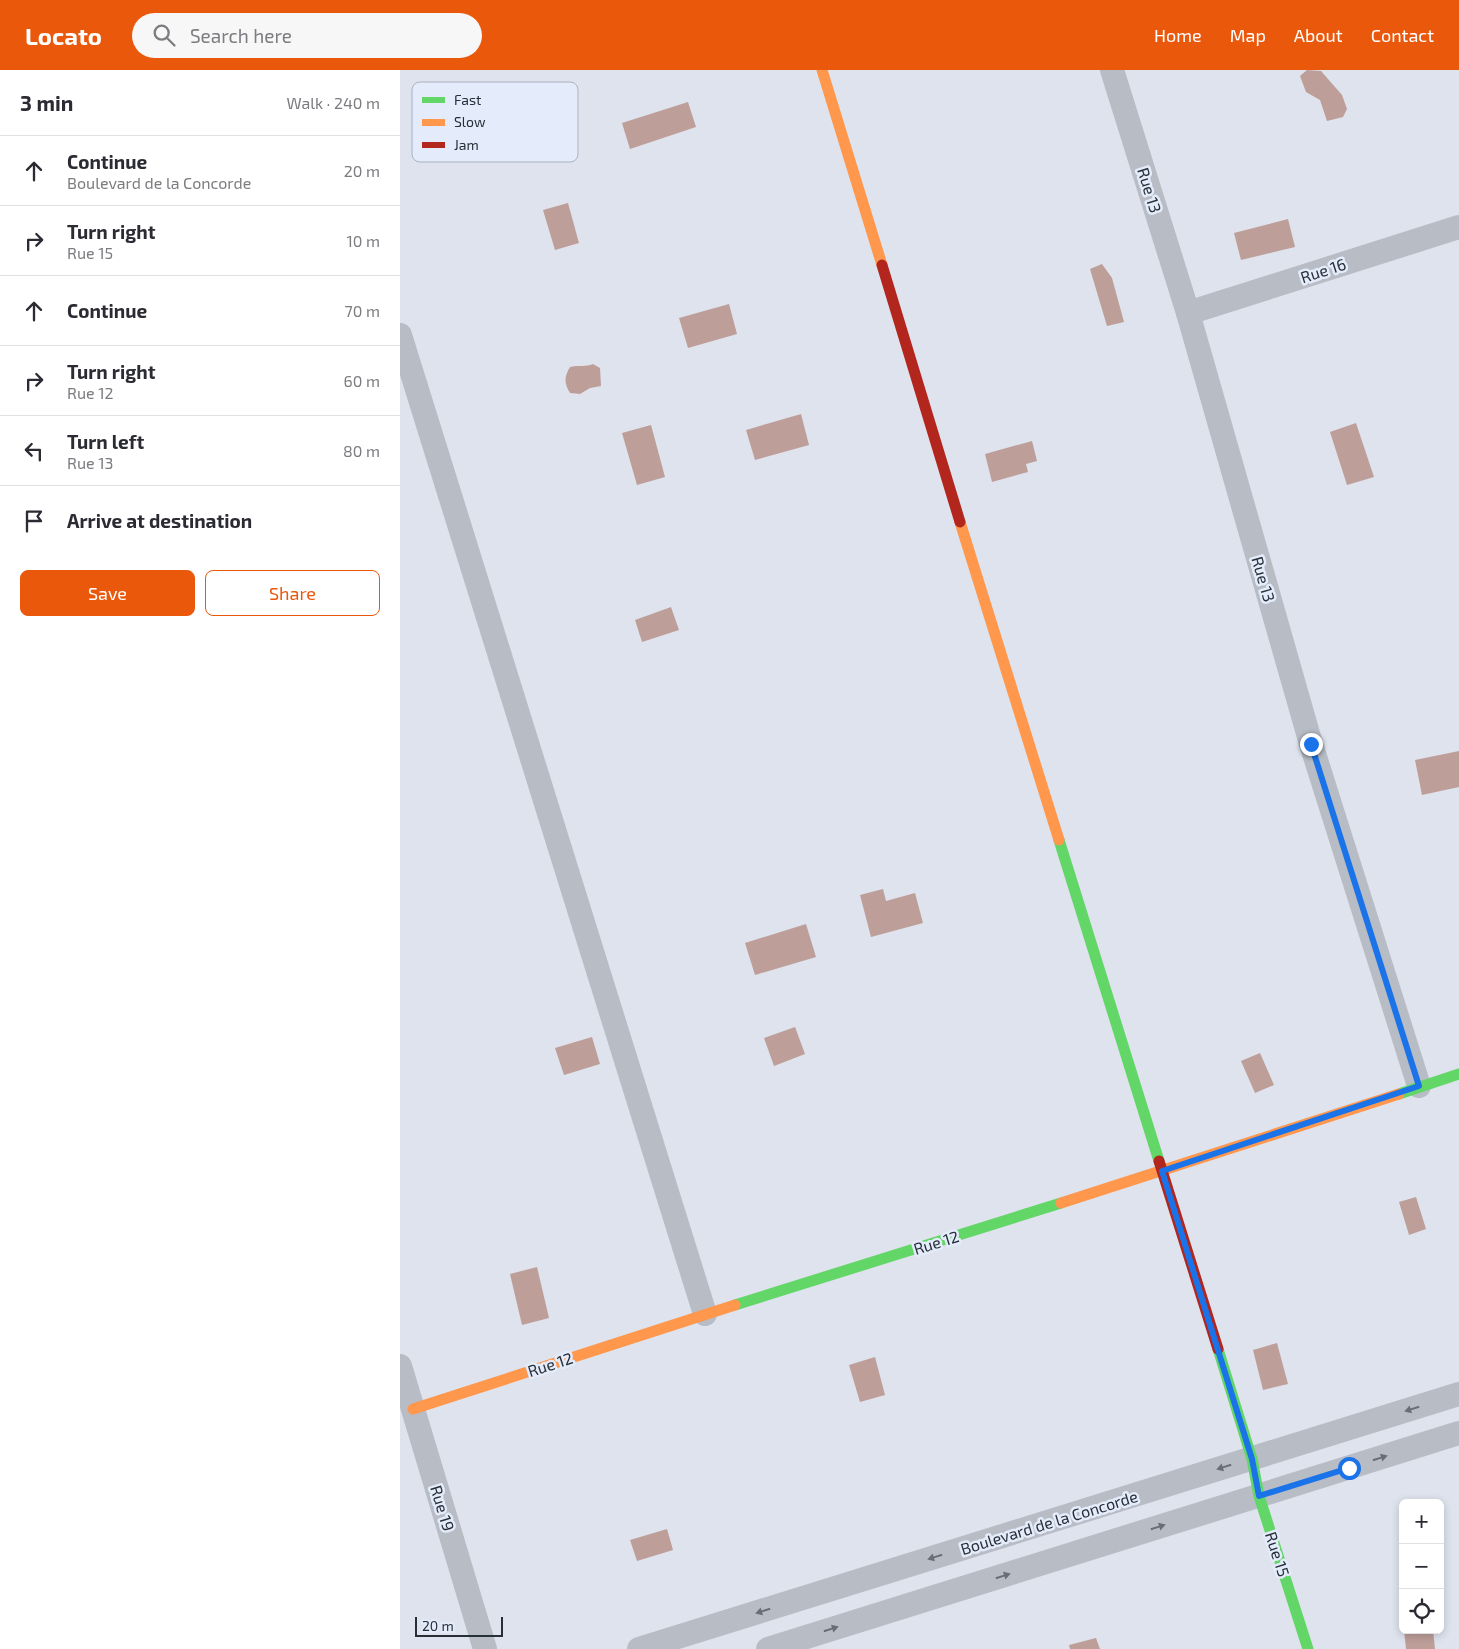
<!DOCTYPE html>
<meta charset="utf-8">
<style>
:root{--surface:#fff;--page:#f7f7f7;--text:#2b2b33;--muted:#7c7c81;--line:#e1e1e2;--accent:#ea580c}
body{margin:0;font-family:"Exo 2",sans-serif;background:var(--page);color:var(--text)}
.controls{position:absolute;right:15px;bottom:15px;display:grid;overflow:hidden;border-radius:8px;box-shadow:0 2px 8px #0003}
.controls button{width:45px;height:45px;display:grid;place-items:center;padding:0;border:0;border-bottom:1px solid var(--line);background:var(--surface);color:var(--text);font:25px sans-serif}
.scale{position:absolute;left:15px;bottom:12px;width:88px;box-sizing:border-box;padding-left:5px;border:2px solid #262e36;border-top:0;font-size:14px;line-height:18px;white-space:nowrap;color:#262e36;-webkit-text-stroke:4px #e4ebfa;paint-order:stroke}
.stop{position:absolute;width:15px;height:15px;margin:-11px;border:4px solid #1a73e8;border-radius:50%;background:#fff}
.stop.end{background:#1a73e8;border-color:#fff;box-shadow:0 1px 5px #0008}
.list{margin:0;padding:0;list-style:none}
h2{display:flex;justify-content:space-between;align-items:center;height:65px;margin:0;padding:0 20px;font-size:21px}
h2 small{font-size:16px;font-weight:400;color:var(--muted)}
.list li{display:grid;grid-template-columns:32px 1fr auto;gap:15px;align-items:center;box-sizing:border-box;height:70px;padding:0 20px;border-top:1px solid var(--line)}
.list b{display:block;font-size:19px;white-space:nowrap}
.list p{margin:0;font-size:16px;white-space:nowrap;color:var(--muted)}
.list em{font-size:16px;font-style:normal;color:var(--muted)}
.actions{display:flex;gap:10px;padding:15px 20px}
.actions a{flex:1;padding:11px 0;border:1px solid var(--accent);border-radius:8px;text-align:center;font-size:18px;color:var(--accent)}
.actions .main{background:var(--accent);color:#fff}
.icon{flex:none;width:28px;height:28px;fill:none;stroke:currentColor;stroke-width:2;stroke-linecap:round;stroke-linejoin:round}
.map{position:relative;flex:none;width:1059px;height:1579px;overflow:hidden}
header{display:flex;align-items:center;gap:30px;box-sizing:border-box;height:70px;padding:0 25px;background:var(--accent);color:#fff}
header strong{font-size:24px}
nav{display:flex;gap:28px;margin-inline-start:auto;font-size:18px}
.search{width:350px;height:45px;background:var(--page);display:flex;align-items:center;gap:12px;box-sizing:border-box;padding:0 18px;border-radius:28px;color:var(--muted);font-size:19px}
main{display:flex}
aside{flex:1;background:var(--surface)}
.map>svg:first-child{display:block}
.water{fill:#be9e99}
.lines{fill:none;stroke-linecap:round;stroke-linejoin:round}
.street{stroke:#b7bcc5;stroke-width:24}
.fast{stroke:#63d668;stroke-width:11}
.slow{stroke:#ff974d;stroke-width:11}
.jam{stroke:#b3261e;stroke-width:11}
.oneway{fill:#676e76}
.route{stroke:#1a73e8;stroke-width:6}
.labels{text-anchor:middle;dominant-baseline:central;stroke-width:5;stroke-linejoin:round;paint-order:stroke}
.street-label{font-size:16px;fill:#262e36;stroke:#e4ebfa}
.key{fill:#e4ebfa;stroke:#abb2bf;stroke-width:1}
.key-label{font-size:14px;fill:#262e36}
</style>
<header>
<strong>Locato</strong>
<div class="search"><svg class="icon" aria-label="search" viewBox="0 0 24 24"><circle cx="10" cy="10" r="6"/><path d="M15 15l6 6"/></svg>Search here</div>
<nav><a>Home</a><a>Map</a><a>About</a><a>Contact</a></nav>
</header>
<main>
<aside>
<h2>3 min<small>Walk · 240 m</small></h2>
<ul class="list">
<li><svg class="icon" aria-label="ahead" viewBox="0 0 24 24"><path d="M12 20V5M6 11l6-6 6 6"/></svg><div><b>Continue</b><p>Boulevard de la Concorde</p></div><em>20 m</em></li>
<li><svg class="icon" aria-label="right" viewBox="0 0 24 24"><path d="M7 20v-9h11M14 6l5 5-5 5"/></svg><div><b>Turn right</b><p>Rue 15</p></div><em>10 m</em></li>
<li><svg class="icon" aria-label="ahead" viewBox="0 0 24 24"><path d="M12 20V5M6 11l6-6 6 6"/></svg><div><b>Continue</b></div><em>70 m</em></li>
<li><svg class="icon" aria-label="right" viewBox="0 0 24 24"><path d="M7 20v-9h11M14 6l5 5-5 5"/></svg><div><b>Turn right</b><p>Rue 12</p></div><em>60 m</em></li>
<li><svg class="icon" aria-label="left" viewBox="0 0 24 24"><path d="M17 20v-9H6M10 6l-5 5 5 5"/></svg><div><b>Turn left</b><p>Rue 13</p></div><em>80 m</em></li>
<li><svg class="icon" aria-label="arrive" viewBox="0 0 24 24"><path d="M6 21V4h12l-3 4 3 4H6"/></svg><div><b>Arrive at destination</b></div></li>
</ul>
<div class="actions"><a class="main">Save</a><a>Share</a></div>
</aside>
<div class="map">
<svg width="1059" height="1579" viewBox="0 0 1059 1579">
<rect width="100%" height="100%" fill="#dee3ed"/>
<!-- water -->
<g class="water">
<path d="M 907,0 L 921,1 L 942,25 L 947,39 L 943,47 L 927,51 L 920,30 L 906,22 L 900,6 Z"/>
<path d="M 288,32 L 296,57 L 230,79 L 222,53 Z"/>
<path d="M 168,133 L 179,173 L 155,180 L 143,140 Z"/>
<path d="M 888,149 L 895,177 L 841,190 L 834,163 Z"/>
<path d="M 702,194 L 712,208 L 724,252 L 707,256 L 690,199 Z"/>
<path d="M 329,234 L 337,264 L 288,278 L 279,248 Z"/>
<path d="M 193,294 L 200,298 L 201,316 L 190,318 L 180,324 L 170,323 C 164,313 164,307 170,297 C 178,295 186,297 193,294 Z"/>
<path d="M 401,344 L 409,375 L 355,390 L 346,360 Z"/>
<path d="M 956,353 L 974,407 L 947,415 L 930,362 Z"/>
<path d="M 251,355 L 265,407 L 237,415 L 222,363 Z"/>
<path d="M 632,371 L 637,391 L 626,394 L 628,402 L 592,412 L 585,384 Z"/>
<path d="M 271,537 L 279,560 L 242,572 L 235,550 Z"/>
<path d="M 1059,681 L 1059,717 L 1022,725 L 1015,690 Z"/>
<path d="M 483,819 L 486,831 L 515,823 L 523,853 L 471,867 L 460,825 Z"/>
<path d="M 406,854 L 416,887 L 355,905 L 345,873 Z"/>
<path d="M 395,957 L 405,984 L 374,996 L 364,968 Z"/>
<path d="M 192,967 L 200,994 L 164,1005 L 155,978 Z"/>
<path d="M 860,983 L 874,1015 L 855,1023 L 841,991 Z"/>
<path d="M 1016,1127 L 1026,1159 L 1009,1165 L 999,1132 Z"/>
<path d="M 137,1197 L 149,1248 L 122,1255 L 110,1204 Z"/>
<path d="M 877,1273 L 888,1314 L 863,1320 L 853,1280 Z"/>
<path d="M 475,1287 L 485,1325 L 460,1332 L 449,1295 Z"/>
<path d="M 267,1459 L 273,1480 L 237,1491 L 230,1470 Z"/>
<path d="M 1004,1560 L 1033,1560 L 1035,1579 L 1006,1579 Z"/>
<path d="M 696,1568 L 700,1579 L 670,1579 L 669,1575 Z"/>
</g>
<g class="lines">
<!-- street -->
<g class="street">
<path d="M 712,0 L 788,243 L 911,674 L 1019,1016"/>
<path d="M 788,243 L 1059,157"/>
<path d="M 0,265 L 305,1244"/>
<path d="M 0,1296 L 85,1579"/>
<path d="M 239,1579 L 1059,1324"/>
<path d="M 368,1579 L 1059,1363"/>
</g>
<!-- fast -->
<g class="fast">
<path d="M 659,770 L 759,1091"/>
<path d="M 999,1024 L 1059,1004"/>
<path d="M 335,1235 L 661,1133"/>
<path d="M 818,1279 L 852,1389 L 859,1426 L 908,1579"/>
</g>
<!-- slow -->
<g class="slow">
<path d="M 422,0 L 482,195"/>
<path d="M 560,452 L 659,770"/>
<path d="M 661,1133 L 999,1024"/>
<path d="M 13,1339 L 335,1235"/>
</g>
<!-- jam -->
<g class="jam">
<path d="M 482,195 L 560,452"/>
<path d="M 759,1091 L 818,1279"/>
</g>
</g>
<!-- one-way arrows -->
<defs><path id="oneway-solid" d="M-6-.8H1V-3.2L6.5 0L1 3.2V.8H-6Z" transform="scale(1.25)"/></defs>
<g class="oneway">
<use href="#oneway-solid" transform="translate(1012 1339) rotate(163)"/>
<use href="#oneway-solid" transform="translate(980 1388) rotate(-17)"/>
<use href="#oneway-solid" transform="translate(824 1397) rotate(163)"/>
<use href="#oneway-solid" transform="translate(758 1457) rotate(-17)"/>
<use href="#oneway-solid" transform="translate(535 1487) rotate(163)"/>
<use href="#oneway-solid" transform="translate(603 1506) rotate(-17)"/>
<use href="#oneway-solid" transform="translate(363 1541) rotate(163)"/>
<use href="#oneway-solid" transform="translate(431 1559) rotate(-17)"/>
</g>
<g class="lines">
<!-- route -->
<path class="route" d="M 911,674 L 1019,1016 L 762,1101 L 852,1389 L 859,1426 L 949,1398"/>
</g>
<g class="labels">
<!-- street labels -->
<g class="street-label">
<text transform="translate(750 120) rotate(73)">Rue 13</text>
<text transform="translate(923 200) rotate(-18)">Rue 16</text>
<text transform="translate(864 509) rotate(74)">Rue 13</text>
<text transform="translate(536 1172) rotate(-17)">Rue 12</text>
<text transform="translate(150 1294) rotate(-18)">Rue 12</text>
<text transform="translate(43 1438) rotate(73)">Rue 19</text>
<text transform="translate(649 1452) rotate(-17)">Boulevard de la Concorde</text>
<text transform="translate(878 1484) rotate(72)">Rue 15</text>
</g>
</g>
<!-- legend -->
<rect x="12" y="12" width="166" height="80" rx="8" class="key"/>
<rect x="22" y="27" width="23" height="6" fill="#63d668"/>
<rect x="22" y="49" width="23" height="7" fill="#ff974d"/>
<rect x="22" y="72" width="23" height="6" fill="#b3261e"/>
<g class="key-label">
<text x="54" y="35">Fast</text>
<text x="54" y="57">Slow</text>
<text x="54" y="80">Jam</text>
</g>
</svg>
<div class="controls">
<button>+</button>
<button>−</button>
<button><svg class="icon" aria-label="locate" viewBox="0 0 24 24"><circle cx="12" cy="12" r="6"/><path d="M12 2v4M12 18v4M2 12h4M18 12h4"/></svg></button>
</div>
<div class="scale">20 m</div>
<div class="stop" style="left:949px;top:1398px"></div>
<div class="stop end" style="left:911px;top:674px"></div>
</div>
</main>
